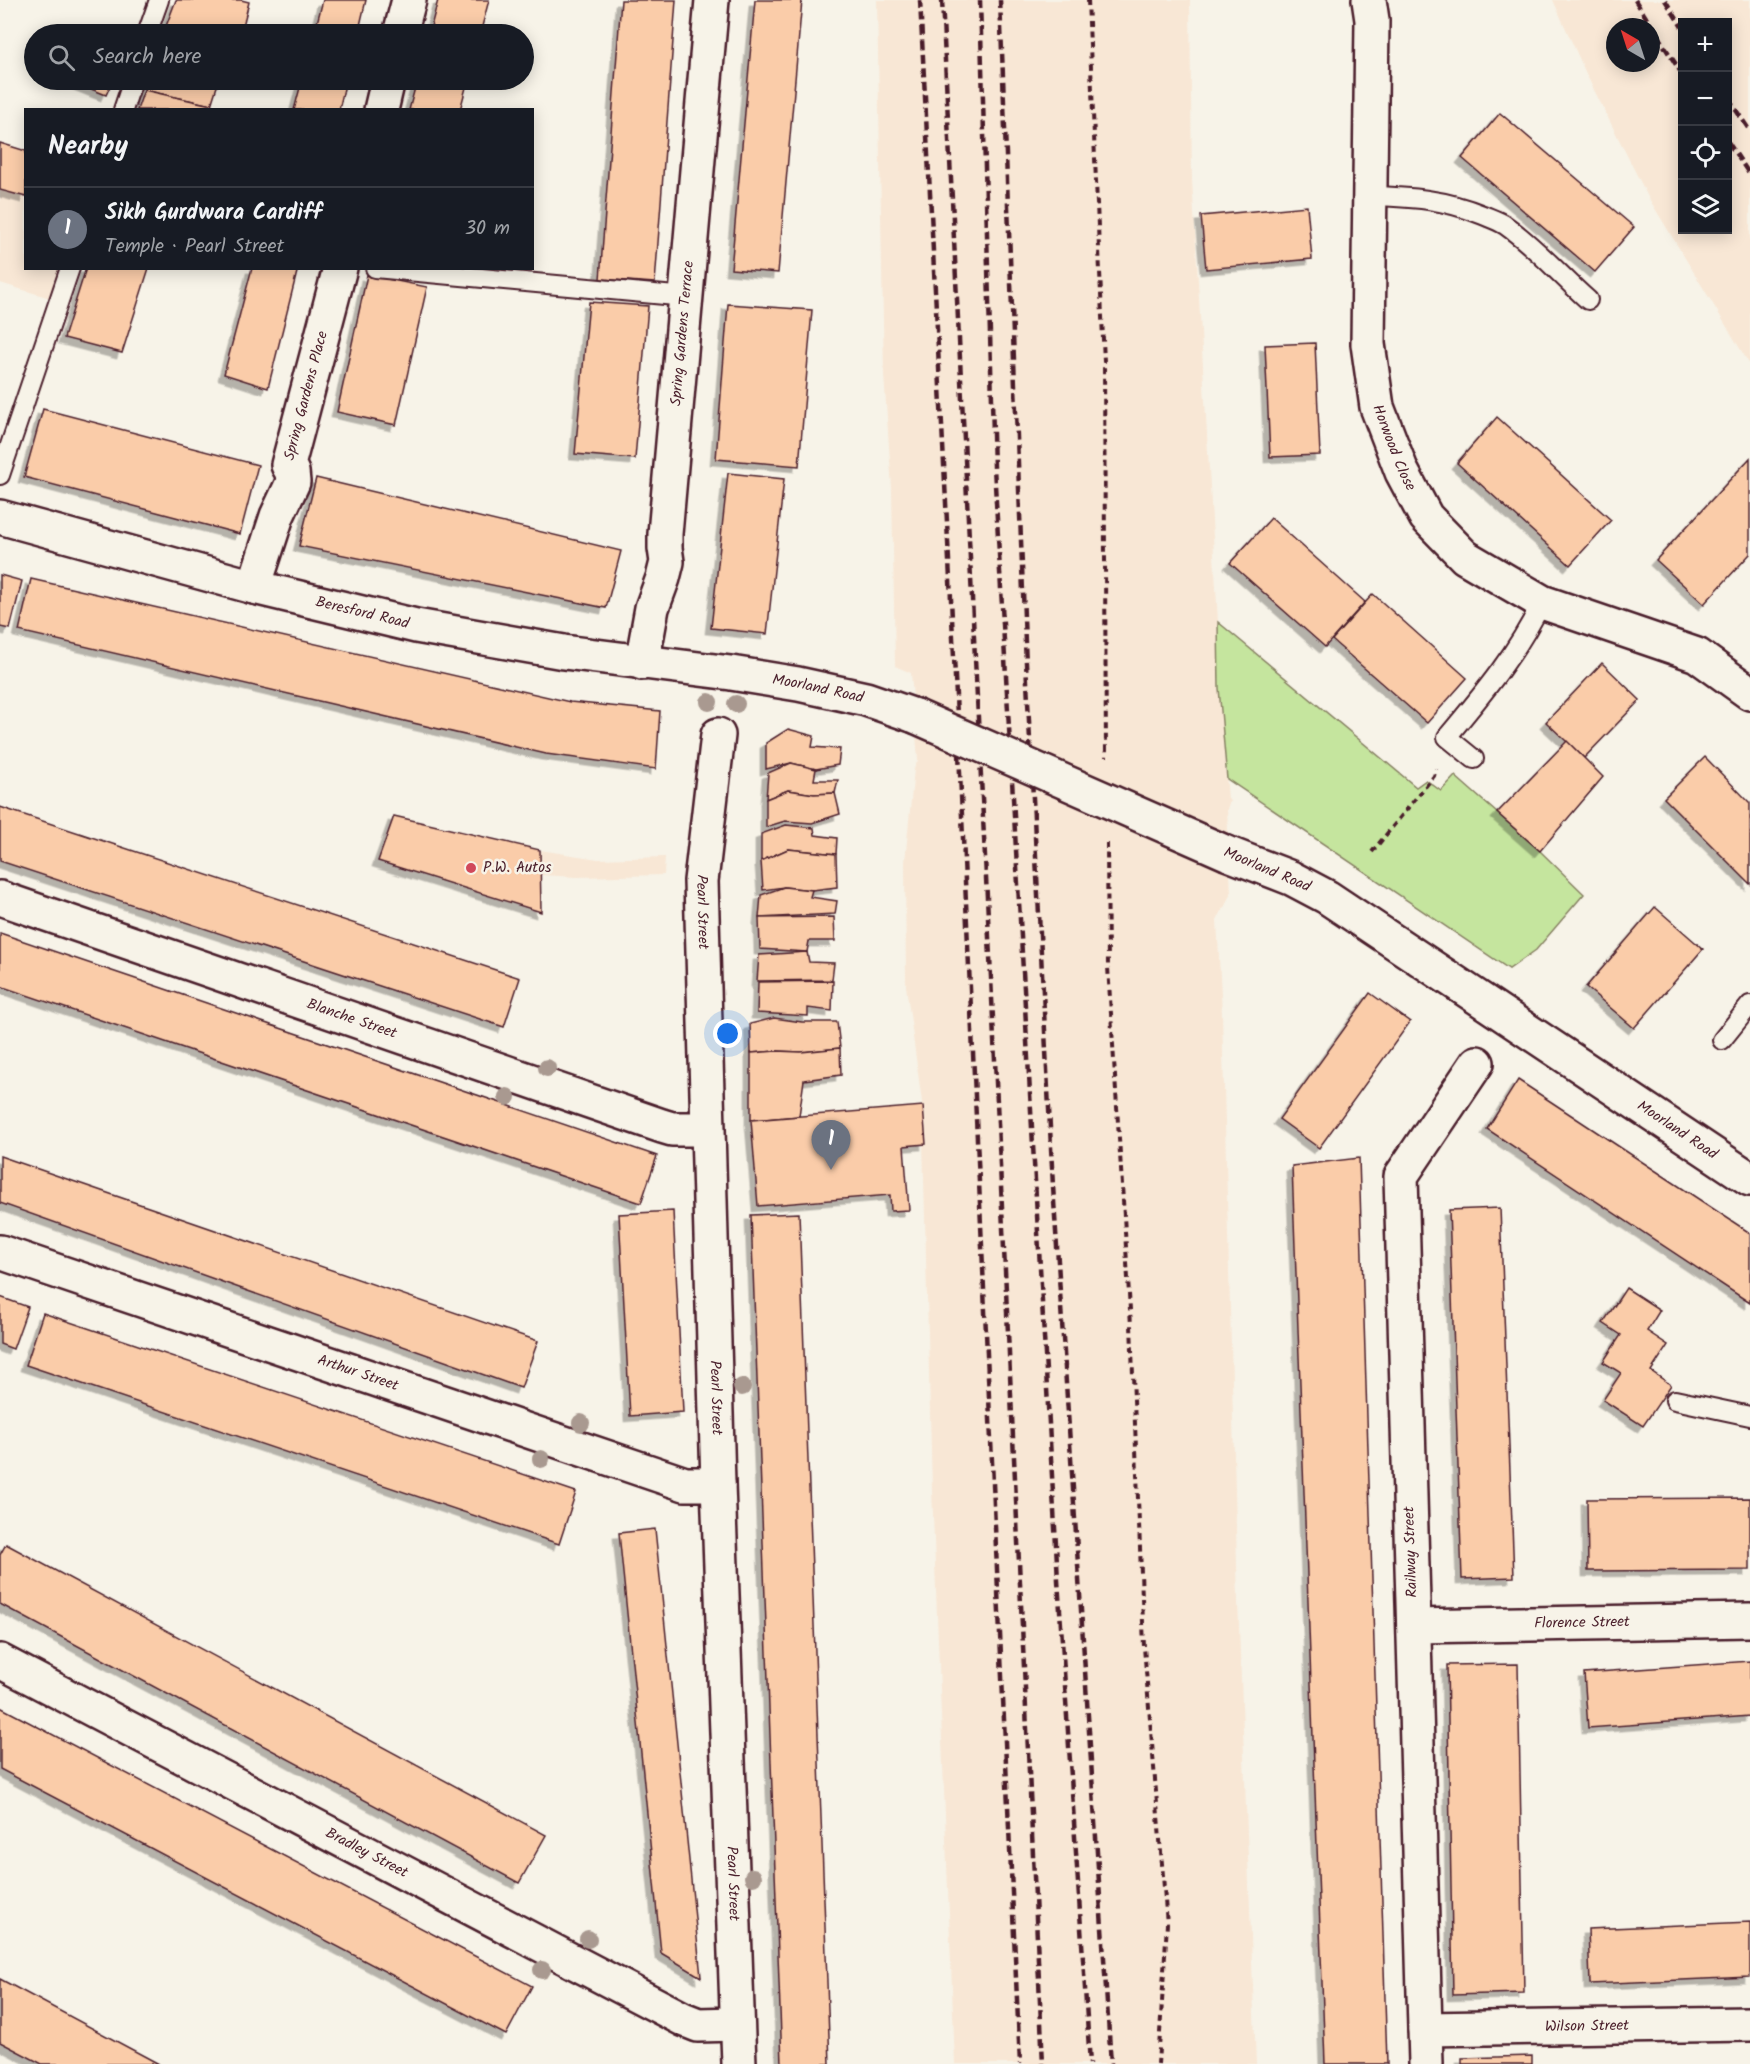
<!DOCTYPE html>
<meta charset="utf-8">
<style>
:root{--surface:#171b24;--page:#242831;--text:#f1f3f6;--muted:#9ea1a6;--line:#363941;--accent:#0b8043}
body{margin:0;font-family:Kalam,sans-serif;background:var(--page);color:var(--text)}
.controls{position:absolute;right:18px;top:18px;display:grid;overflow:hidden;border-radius:0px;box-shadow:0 3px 15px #0003}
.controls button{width:54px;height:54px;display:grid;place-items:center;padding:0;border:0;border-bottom:2px solid var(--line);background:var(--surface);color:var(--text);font:30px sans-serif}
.compass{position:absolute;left:1606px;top:18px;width:54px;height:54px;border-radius:50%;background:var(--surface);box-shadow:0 3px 15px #0003;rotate:321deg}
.you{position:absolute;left:728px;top:1034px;width:21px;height:21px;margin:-15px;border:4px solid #fff;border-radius:50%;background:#1a73e8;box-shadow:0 0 0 9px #1a73e833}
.badge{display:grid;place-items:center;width:39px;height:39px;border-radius:50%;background:var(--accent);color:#fff;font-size:20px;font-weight:700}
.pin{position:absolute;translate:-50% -50px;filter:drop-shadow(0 2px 3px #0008)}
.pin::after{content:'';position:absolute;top:32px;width:21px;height:18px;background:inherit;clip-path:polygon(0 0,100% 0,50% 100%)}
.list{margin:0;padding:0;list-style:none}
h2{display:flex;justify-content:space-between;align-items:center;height:78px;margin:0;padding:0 24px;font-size:26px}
h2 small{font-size:20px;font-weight:400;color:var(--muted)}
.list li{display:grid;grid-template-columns:39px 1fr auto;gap:18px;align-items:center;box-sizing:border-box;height:84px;padding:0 24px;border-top:2px solid var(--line)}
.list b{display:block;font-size:22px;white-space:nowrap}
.list p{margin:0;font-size:20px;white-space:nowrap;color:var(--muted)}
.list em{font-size:20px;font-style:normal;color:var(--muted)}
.icon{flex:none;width:33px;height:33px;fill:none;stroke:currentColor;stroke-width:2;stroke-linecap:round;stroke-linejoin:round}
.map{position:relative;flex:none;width:1750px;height:2064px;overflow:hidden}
.search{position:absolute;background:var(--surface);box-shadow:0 3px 15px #0003;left:24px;top:24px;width:510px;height:66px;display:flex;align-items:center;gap:15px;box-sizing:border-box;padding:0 21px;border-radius:33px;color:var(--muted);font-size:22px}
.panel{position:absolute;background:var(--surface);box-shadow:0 3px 15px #0003;left:24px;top:108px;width:510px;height:162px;border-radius:0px}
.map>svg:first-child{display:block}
.built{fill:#f8e7d5;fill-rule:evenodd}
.green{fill:#c5e59e;stroke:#888264;stroke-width:1.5}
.building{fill:#facca9;stroke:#4a1f2b;stroke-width:1.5;filter:url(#shadow)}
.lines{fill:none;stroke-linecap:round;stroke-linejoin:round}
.lane-casing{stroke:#4a1f2b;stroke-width:22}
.street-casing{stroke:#4a1f2b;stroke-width:38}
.secondary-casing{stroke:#4a1f2b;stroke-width:38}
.path{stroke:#4a1f2b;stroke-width:4;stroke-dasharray:6 4.5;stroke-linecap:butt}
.lane{stroke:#f7f3e8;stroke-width:18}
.street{stroke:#f7f3e8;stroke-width:33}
.secondary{stroke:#f7f3e8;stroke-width:33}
.rail{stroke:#4a1f2b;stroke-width:4.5;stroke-dasharray:9 4.5;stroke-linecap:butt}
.secondary-bridge-casing{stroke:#4a1f2b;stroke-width:38;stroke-linecap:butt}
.secondary-bridge{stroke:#f7f3e8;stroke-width:33}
.tree{fill:#a99990}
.poi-dot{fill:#d1495b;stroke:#f7f3e8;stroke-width:2}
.labels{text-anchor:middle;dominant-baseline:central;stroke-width:5;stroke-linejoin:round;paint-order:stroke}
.street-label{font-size:15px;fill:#4a1f2b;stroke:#f7f3e8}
.poi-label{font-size:15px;fill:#4a1f2b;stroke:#f7f3e8;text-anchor:start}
</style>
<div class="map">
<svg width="1750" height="2064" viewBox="0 0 1750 2064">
<defs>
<filter id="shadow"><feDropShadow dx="-5.5" dy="5.5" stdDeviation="0" flood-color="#0004"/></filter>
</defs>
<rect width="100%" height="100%" fill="#f7f3e8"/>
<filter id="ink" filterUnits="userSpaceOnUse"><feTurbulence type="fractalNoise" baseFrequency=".0167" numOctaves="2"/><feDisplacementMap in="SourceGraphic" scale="12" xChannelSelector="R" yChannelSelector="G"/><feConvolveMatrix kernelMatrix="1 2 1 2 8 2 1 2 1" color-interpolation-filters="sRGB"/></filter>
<g filter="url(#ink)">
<!-- built -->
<g class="built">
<path d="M 877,0 L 1190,0 L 1192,179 L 1218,622 L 1219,688 L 1228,799 L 1230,800 L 1227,809 L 1231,895 L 1217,920 L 1222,1013 L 1238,1601 L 1256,2064 L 955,2064 L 932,1490 L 922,1102 L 906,986 L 905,862 L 914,769 L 918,760 L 911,673 L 895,666 L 892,489 L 884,375 Z"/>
<path d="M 1553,0 L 1750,0 L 1750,365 L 1648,197 L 1588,78 ZM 1728,22 L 1728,230 L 1682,230 L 1682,22 ZM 1615,27 L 1651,27 L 1651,63 L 1615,63 Z"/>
<path d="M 0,143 L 25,151 L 26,268 L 60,269 L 50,298 L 0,283 Z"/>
<path d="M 394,816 L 540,850 L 598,859 L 665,857 L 664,875 L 576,877 L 541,875 L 541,912 L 378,861 Z"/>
</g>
<!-- green -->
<path class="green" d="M 1218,622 L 1416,787 L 1426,780 L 1441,791 L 1455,776 L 1540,851 L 1584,894 L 1536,950 L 1509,969 L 1227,779 L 1219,688 Z"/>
<!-- building -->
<g class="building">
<path d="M 176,0 L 241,0 L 249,2 L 241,34 L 163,34 Z"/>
<path d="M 323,0 L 366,0 L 358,34 L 314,34 Z"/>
<path d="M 438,0 L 489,0 L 480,34 L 429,34 Z"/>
<path d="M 621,0 L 676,0 L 655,283 L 600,279 Z"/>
<path d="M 755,0 L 802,0 L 778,273 L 731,269 Z"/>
<path d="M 69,80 L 113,80 L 106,95 Z"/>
<path d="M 147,80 L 219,80 L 211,105 L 144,90 Z"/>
<path d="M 302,80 L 346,80 L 339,110 L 294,110 Z"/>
<path d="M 417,80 L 468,80 L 460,110 L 409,110 Z"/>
<path d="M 144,90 L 211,105 L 222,108 L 221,110 L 137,110 Z"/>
<path d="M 1500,113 L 1634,227 L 1595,272 L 1462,158 Z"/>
<path d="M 0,143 L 26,151 L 26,197 L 0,190 Z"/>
<path d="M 1307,206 L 1312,259 L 1206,269 L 1201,216 Z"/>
<path d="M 86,268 L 149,268 L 122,353 L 64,338 Z"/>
<path d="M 252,268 L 298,268 L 268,388 L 224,374 Z"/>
<path d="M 367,275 L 427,287 L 396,425 L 337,412 Z"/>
<path d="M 589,302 L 648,306 L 635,459 L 575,454 Z"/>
<path d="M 728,304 L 812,310 L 799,466 L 716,459 Z"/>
<path d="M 1315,343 L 1320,455 L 1270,457 L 1265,345 Z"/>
<path d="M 43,409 L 258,465 L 240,534 L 24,477 Z"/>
<path d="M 1497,417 L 1611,520 L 1570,565 L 1457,463 Z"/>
<path d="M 1750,458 L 1750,554 L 1704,604 L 1656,560 Z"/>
<path d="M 728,473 L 784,479 L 767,634 L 711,628 Z"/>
<path d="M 316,478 L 621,551 L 606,608 L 299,546 Z"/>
<path d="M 1271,518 L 1365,602 L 1325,647 L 1230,563 Z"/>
<path d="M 0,575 L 22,581 L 10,629 L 0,627 Z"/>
<path d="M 31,579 L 570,702 L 660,711 L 656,769 L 546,754 L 19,631 Z"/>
<path d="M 1373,594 L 1467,678 L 1427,723 L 1332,640 Z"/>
<path d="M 1602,663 L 1640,700 L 1584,758 L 1546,722 Z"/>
<path d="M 788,729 L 814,736 L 812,747 L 840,749 L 838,765 L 816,769 L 791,763 L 766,769 L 766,743 Z"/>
<path d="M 1567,741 L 1603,777 L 1540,851 L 1497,813 Z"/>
<path d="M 1705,757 L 1750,803 L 1750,884 L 1664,798 Z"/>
<path d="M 791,763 L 816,769 L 814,780 L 838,780 L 835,793 L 814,794 L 788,790 L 766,799 L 768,773 Z"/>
<path d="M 788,790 L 814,794 L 835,793 L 840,814 L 812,823 L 785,821 L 766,827 L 766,799 Z"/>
<path d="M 0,807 L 520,978 L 504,1027 L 0,861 Z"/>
<path d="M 394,816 L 540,850 L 541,912 L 378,861 Z"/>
<path d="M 786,825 L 814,828 L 815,835 L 837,838 L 836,854 L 788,849 L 761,861 L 761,834 Z"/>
<path d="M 788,849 L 836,854 L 837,887 L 812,890 L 784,887 L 763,890 L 761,861 Z"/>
<path d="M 784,887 L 812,890 L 810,897 L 837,901 L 835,914 L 759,918 L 761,895 Z"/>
<path d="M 1655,907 L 1703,949 L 1634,1028 L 1586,987 Z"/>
<path d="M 834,917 L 835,941 L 809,941 L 807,952 L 760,949 L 759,918 Z"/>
<path d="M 0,933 L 657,1156 L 641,1203 L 0,986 Z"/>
<path d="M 807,952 L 809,962 L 834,963 L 832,980 L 757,981 L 759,955 Z"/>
<path d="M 833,981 L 832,1011 L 808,1008 L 808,1016 L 757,1013 L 758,982 Z"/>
<path d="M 1370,993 L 1410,1022 L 1319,1148 L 1279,1119 Z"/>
<path d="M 774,1018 L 802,1022 L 837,1022 L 840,1048 L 801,1052 L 776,1051 L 751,1053 L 750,1024 Z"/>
<path d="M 840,1048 L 841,1075 L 804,1080 L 799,1116 L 751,1120 L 751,1053 L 776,1051 L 801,1052 Z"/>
<path d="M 1518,1080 L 1750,1233 L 1750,1303 L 1487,1129 Z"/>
<path d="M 923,1106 L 926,1144 L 904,1146 L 909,1210 L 891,1211 L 890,1195 L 758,1206 L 751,1120 Z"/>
<path d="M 0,1156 L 538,1341 L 521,1388 L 0,1203 Z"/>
<path d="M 1359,1158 L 1387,2064 L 1325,2064 L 1292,1166 Z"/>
<path d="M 1500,1208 L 1514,1577 L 1462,1579 L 1449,1210 Z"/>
<path d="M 673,1211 L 683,1412 L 630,1416 L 619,1214 Z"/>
<path d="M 799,1213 L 830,2064 L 782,2064 L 751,1215 Z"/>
<path d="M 1626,1288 L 1660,1310 L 1647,1331 L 1668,1345 L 1651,1371 L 1671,1385 L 1643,1426 L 1603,1400 L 1621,1373 L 1603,1362 L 1621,1335 L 1603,1323 Z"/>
<path d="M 0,1297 L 28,1307 L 13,1349 L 0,1344 Z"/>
<path d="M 43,1313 L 576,1492 L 559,1544 L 26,1365 Z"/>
<path d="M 1750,1498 L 1750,1570 L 1588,1571 L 1587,1499 Z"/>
<path d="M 655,1529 L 700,1967 L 701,1977 L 661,1953 L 619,1533 Z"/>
<path d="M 6,1544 L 546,1835 L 519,1883 L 0,1604 L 0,1555 Z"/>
<path d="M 1750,1661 L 1750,1716 L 1588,1728 L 1584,1673 Z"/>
<path d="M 1518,1664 L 1524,1993 L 1453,1995 L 1447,1665 Z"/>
<path d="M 0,1707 L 532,1986 L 506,2035 L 0,1769 Z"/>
<path d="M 1750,1922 L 1750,1977 L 1590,1984 L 1588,1929 Z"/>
<path d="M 0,1979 L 159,2064 L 42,2064 L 0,2042 Z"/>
<path d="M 1532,2056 L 1532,2064 L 1462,2064 L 1462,2058 Z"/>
</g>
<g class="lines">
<!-- lane casing -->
<g class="lane-casing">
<g id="lane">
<path d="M 147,34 L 159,0"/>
<path d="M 123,110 L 133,80"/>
<path d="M 1370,196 C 1411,197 1444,199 1483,215 C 1490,218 1499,221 1505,225 C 1535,246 1560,275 1588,300"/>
<path d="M 375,268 L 686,297"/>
<path d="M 0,475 L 70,268"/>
<path d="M 1474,759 L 1447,737 C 1483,694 1517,653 1542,602"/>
<path d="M 1722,1040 L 1750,1005"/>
<path d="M 1675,1400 L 1750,1416"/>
</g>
</g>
<!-- street casing -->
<g class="street-casing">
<g id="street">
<path id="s1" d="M 1369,0 L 1372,20 L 1368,344 L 1377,407 L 1402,472 L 1426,517 L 1465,557 L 1542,602 L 1697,655 L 1750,693"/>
<path d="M 400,34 L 409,0"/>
<path d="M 381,110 L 388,80"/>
<path id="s2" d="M 254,587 L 277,516 L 293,482 L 292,472 L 288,465 L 340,268"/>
<path id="s3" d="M 642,663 L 652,608 L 663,578 L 667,562 L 665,548 L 665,534 L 712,0"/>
<path id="s4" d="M 718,735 L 701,881 L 718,1484 L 739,2064"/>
<path id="s5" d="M 0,898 L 662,1126 L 672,1129 L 707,1129"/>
<path id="s6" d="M 0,1252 L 685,1484 L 718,1484"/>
<path id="s7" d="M 1414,1626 L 1750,1620"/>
<path id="s8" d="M 0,1661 L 683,2019 L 698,2025 L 737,2024"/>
<path id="s9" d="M 1425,2029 L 1750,2024"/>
<path d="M 1426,2064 L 1401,1176 L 1477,1063"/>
</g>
</g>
<!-- secondary casing -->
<g class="secondary-casing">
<g id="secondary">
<path id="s10" d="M 0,517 L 254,587 L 416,626 L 564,652 L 731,673 L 798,684 L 866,699 L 915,716"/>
<path id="s11" d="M 1229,854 L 1291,878 L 1327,897 L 1750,1179"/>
</g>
</g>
<!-- path -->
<g class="path">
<path d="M 1088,0 L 1104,362 L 1106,757"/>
<path d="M 1107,843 L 1108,967 L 1131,1325 L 1144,1647 L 1167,1924 L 1158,2064"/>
<path d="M 1372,852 L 1434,776 L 1436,769"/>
</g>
<!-- lane -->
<use href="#lane" class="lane"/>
<!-- street -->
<use href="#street" class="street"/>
<!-- secondary -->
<use href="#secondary" class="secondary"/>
<!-- rail -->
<g class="rail">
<path d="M 920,0 L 960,773 L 1020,2064"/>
<path d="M 942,0 L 991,977 L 1043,2064"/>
<path d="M 980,0 L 994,467 L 1058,1580 L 1090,2064"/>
<path d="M 1000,0 L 1025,643 L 1053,1186 L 1111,2064"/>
<path d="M 1635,0 L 1682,74"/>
<path d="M 1665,0 L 1682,27"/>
<path d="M 1728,98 L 1750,131"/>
<path d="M 1728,142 L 1750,175"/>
</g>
<!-- secondary-bridge casing -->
<g class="secondary-bridge-casing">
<path id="secondary-bridge" d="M 915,716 L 1229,854"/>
</g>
<!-- secondary-bridge -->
<use href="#secondary-bridge" class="secondary-bridge"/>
</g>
<!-- trees -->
<g class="tree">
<circle cx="709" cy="702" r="9"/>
<circle cx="736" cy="704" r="9"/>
<circle cx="547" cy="1068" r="9"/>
<circle cx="507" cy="1097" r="9"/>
<circle cx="742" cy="1387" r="9"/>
<circle cx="581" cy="1423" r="9"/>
<circle cx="541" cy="1459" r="9"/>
<circle cx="753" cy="1877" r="9"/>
<circle cx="588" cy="1939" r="9"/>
<circle cx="542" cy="1970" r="9"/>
</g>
</g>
<!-- markers -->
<circle class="poi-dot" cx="471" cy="868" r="6"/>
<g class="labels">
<!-- street labels -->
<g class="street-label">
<text stroke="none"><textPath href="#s3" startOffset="334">Spring Gardens Terrace</textPath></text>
<text stroke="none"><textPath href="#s2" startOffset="202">Spring Gardens Place</textPath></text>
<text stroke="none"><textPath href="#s1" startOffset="452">Horwood Close</textPath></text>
<text stroke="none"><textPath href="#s10" startOffset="375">Beresford Road</textPath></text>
<text stroke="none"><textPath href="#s10" startOffset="837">Moorland Road</textPath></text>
<text transform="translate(1267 870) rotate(23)">Moorland Road</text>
<text stroke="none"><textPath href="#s4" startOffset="178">Pearl Street</textPath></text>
<text stroke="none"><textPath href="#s5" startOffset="372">Blanche Street</textPath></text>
<text stroke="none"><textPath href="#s11" startOffset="528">Moorland Road</textPath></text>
<text stroke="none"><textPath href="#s6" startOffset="378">Arthur Street</textPath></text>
<text stroke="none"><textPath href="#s4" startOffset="664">Pearl Street</textPath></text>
<text transform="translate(1411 1552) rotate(-92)">Railway Street</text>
<text stroke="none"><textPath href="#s7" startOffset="168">Florence Street</textPath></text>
<text stroke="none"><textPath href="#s8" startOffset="414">Bradley Street</textPath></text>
<text stroke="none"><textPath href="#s4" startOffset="1150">Pearl Street</textPath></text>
<text stroke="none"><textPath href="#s9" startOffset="162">Wilson Street</textPath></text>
</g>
<!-- poi labels -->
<g class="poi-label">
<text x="483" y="868">P.W. Autos</text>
</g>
</g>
</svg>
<div class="controls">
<button>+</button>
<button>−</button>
<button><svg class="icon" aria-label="locate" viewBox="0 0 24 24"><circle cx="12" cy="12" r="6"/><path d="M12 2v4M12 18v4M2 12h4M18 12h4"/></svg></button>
<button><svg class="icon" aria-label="layers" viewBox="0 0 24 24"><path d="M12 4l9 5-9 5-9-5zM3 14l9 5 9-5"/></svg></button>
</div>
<svg class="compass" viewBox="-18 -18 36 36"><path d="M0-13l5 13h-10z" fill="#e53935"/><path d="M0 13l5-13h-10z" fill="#9ea1a6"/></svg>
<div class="you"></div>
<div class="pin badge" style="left:831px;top:1170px;background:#6b7280">1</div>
<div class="search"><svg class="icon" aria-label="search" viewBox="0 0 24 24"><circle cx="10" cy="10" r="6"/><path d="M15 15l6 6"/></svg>Search here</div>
<section class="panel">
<h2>Nearby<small></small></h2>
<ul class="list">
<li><span class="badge" style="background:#6b7280">1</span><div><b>Sikh Gurdwara Cardiff</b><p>Temple · Pearl Street</p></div><em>30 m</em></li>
</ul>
</section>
</div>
